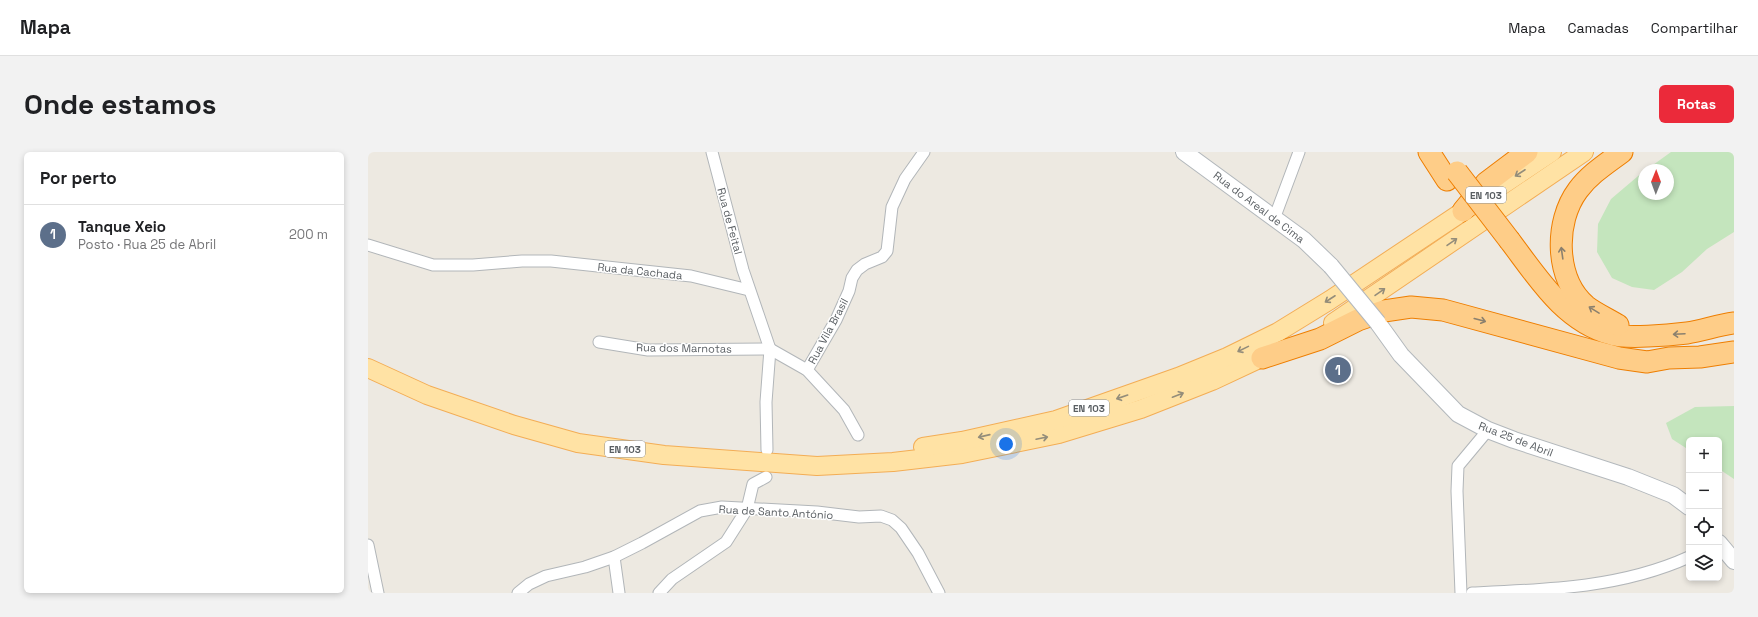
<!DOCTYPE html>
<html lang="pt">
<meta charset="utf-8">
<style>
:root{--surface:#fff;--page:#f2f2f2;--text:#202124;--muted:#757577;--line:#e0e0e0;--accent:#eb2a3a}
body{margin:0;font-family:"Space Grotesk",sans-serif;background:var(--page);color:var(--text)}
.controls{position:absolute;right:12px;bottom:12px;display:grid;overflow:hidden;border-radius:6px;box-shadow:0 2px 6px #0003}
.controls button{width:36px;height:36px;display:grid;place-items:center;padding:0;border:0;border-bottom:1px solid var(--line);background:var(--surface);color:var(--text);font:20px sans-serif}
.compass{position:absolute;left:1270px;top:12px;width:36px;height:36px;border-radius:50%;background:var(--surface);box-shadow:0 2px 6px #0003;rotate:1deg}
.you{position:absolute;left:638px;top:292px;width:14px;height:14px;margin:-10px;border:3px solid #fff;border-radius:50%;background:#1a73e8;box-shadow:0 0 0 6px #1a73e833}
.badge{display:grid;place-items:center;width:26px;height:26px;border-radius:50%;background:var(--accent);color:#fff;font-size:13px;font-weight:700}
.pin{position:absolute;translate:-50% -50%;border:2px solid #fff;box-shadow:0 1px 4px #0006}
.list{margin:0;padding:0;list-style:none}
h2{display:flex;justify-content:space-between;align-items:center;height:52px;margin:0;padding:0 16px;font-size:17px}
h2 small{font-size:13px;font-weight:400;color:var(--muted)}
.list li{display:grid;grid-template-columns:26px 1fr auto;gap:12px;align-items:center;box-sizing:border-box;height:60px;padding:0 16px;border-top:1px solid var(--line)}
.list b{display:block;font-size:15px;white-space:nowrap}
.list p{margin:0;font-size:13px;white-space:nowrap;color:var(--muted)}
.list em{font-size:13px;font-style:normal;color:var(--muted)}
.icon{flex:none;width:22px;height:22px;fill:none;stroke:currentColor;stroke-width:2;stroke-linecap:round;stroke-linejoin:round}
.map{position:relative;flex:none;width:1366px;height:441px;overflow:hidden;border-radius:6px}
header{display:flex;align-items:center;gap:24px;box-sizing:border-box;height:56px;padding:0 20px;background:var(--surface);border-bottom:1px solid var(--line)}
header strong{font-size:19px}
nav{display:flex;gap:22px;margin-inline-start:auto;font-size:14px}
.intro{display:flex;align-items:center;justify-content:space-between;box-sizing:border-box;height:96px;padding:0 24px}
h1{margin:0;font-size:28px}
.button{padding:10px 18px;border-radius:6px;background:var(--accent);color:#fff;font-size:14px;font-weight:700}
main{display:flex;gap:24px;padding:0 24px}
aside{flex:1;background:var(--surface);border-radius:6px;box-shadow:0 2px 6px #0003}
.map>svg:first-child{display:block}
.green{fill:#c4e5bd}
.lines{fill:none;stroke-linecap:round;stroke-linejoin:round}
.street-casing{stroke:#b2b6b9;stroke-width:13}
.secondary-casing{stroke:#b3b8bc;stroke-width:18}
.primary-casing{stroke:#f3ad55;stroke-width:20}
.highway-casing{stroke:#ee7e00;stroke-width:23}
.street{stroke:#fff;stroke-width:11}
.secondary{stroke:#fff;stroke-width:16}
.primary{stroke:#ffe2a4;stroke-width:18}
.highway{stroke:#fecd88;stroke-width:21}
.secondary-bridge-casing{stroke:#b3b8bc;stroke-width:18;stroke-linecap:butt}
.highway-bridge-casing{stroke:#ee7e00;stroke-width:23;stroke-linecap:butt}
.secondary-bridge{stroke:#fff;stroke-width:16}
.highway-bridge{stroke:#fecd88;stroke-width:21}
.oneway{stroke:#948d7a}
.oneway2{stroke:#8b806e}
.labels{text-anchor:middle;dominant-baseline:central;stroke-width:3;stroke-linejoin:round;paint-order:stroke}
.shield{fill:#fff;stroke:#8c8f92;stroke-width:1}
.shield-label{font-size:10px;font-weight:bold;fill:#5a5f63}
.street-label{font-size:11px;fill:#5a5f63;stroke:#fff}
</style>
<header>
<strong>Mapa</strong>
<nav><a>Mapa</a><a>Camadas</a><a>Compartilhar</a></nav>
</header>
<div class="intro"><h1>Onde estamos</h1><a class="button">Rotas</a></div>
<main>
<aside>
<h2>Por perto<small></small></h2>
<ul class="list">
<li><span class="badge" style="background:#5c6f8a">1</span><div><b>Tanque Xeio</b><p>Posto · Rua 25 de Abril</p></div><em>200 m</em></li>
</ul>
</aside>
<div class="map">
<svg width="1366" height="441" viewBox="0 0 1366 441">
<rect width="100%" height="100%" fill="#ede9e1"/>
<!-- green -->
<g class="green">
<path d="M 1303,0 L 1366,0 L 1366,80 L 1339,97 L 1314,120 L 1286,138 L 1264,135 L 1244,126 L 1229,100 L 1230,72 L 1243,47 L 1276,19 L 1276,42 L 1300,42 L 1300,18 L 1278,18 Z"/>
<path d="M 1366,254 L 1366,327 L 1351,317 L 1351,288 L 1321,288 L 1321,298 L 1304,287 L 1298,271 L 1327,255 Z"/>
</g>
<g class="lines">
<!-- street casing -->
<g class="street-casing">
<g id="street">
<path d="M 344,0 L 375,118 L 402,197 L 398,250 L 399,298"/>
<path d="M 906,67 L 931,0"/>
<path d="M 0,93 L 65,113 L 105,113 L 154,109 L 183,109 L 323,124 L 381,138"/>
<path d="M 231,190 L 280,198 L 402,197 L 439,218 L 476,258 L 490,283"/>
<path d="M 439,218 L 468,168 L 481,139 L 484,126 L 489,118 L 497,112 L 514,105 L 519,99 L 524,55 L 537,27 L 556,0"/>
<path d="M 0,393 L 10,441"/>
<path d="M 246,405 L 251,441"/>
<path d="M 150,441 L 161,432 L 178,424 L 217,415 L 246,405 L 274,391 L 332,359 L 354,355 L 449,360 L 491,365 L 513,364 L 524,368 L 533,376 L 550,401 L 571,441"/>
<path d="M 291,441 L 304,427 L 358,390 L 379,357 L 385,332 L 398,325"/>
<path d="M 1093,441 L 1089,339 L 1090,314 L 1120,278"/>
<path d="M 1104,441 C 1177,438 1253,436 1321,405"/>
</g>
</g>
<!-- secondary casing -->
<g class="secondary-casing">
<g id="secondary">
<path d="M 816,0 L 936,88 L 963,114"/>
<path d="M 1010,171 L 1033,203 L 1090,262 L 1120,278 L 1146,288 L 1260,325 L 1305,343 L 1321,355"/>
<path d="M 1351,391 L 1366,409"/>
</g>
</g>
<!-- primary casing -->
<g class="primary-casing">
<g id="primary">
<path d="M 965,171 L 1216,0"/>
<path d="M 0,216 L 59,243 L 146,273 L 210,291 L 296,303 L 449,314 L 525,310 L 594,302 L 691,282 L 773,257 L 844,229 L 906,200"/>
<path d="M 555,295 L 594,289 L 688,268 L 810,225 L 859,205 L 910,180 L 962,148 L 1184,0"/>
</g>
</g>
<!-- highway casing -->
<g class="highway-casing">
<g id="highway">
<path d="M 1061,0 L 1079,28"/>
<path d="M 1095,59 L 1118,31 L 1159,0"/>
<path d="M 1142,89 C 1170,126 1196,169 1243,182 C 1257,187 1302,183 1319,181 C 1334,179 1350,173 1366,171"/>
<path d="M 1250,173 C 1240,167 1227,161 1218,154 C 1187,127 1186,70 1210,38 C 1222,22 1238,12 1254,0"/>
<path d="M 894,206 L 952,187 L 990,168 L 1016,159 L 1043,155 L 1075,158 L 1251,206 L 1279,210 L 1301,206 L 1332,205 L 1366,200"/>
</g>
</g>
<!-- street -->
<use href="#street" class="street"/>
<!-- secondary -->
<use href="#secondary" class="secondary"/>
<!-- primary -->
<use href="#primary" class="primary"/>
<!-- highway -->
<use href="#highway" class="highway"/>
<!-- secondary-bridge casing -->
<g class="secondary-bridge-casing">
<path id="secondary-bridge" d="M 963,114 L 1010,171"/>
</g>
<!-- highway-bridge casing -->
<g class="highway-bridge-casing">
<path id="highway-bridge" d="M 1089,20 L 1142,89"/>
</g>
<!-- secondary-bridge -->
<use href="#secondary-bridge" class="secondary-bridge"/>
<!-- highway-bridge -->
<use href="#highway-bridge" class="highway-bridge"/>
</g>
<!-- one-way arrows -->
<defs><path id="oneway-shaft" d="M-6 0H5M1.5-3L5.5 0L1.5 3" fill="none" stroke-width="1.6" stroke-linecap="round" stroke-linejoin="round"/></defs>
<g class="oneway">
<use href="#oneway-shaft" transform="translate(1152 21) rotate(147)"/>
<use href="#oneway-shaft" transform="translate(1084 90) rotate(-35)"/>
<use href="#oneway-shaft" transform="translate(1012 140) rotate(-35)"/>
<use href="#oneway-shaft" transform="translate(962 147) rotate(147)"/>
<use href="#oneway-shaft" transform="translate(875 197) rotate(154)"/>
<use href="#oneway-shaft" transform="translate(810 243) rotate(-21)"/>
<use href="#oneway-shaft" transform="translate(754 245) rotate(161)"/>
<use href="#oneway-shaft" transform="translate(616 284) rotate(167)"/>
<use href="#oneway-shaft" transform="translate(674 286) rotate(-12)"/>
</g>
<g class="oneway2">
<use href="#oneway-shaft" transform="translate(1194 101) rotate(-98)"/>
<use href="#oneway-shaft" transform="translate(1226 158) rotate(-148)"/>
<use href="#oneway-shaft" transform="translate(1112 168) rotate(15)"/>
<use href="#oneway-shaft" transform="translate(1311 182) rotate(177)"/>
</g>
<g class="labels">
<!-- shield labels -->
<g class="shield">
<rect x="1098" y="35" width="40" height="16" rx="3"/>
<rect x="701" y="248" width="40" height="16" rx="3"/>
<rect x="237" y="289" width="40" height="16" rx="3"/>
</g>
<g class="shield-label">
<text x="1118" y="43">EN 103</text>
<text x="721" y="256">EN 103</text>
<text x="257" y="297">EN 103</text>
</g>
<!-- street labels -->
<g class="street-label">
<text transform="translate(891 55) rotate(37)">Rua do Areal de Cima</text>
<text transform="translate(362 69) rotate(75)">Rua de Feital</text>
<text transform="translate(272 119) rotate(6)">Rua da Cachada</text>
<text transform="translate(460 179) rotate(-62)">Rua Vila Brasil</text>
<text transform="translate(316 196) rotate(1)">Rua dos Marnotas</text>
<text transform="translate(1148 287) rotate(21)">Rua 25 de Abril</text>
<text transform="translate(408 360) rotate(3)">Rua de Santo António</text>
</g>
</g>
</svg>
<div class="controls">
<button>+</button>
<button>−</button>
<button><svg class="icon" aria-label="locate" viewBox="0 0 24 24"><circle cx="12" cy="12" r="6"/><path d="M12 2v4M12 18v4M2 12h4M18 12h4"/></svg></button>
<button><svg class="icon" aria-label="layers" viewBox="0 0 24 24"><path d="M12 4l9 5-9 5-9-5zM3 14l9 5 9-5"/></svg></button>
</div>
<svg class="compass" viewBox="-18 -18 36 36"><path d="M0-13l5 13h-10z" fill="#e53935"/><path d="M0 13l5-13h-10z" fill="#757577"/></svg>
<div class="you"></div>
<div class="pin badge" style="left:970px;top:218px;background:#5c6f8a">1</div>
</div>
</main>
